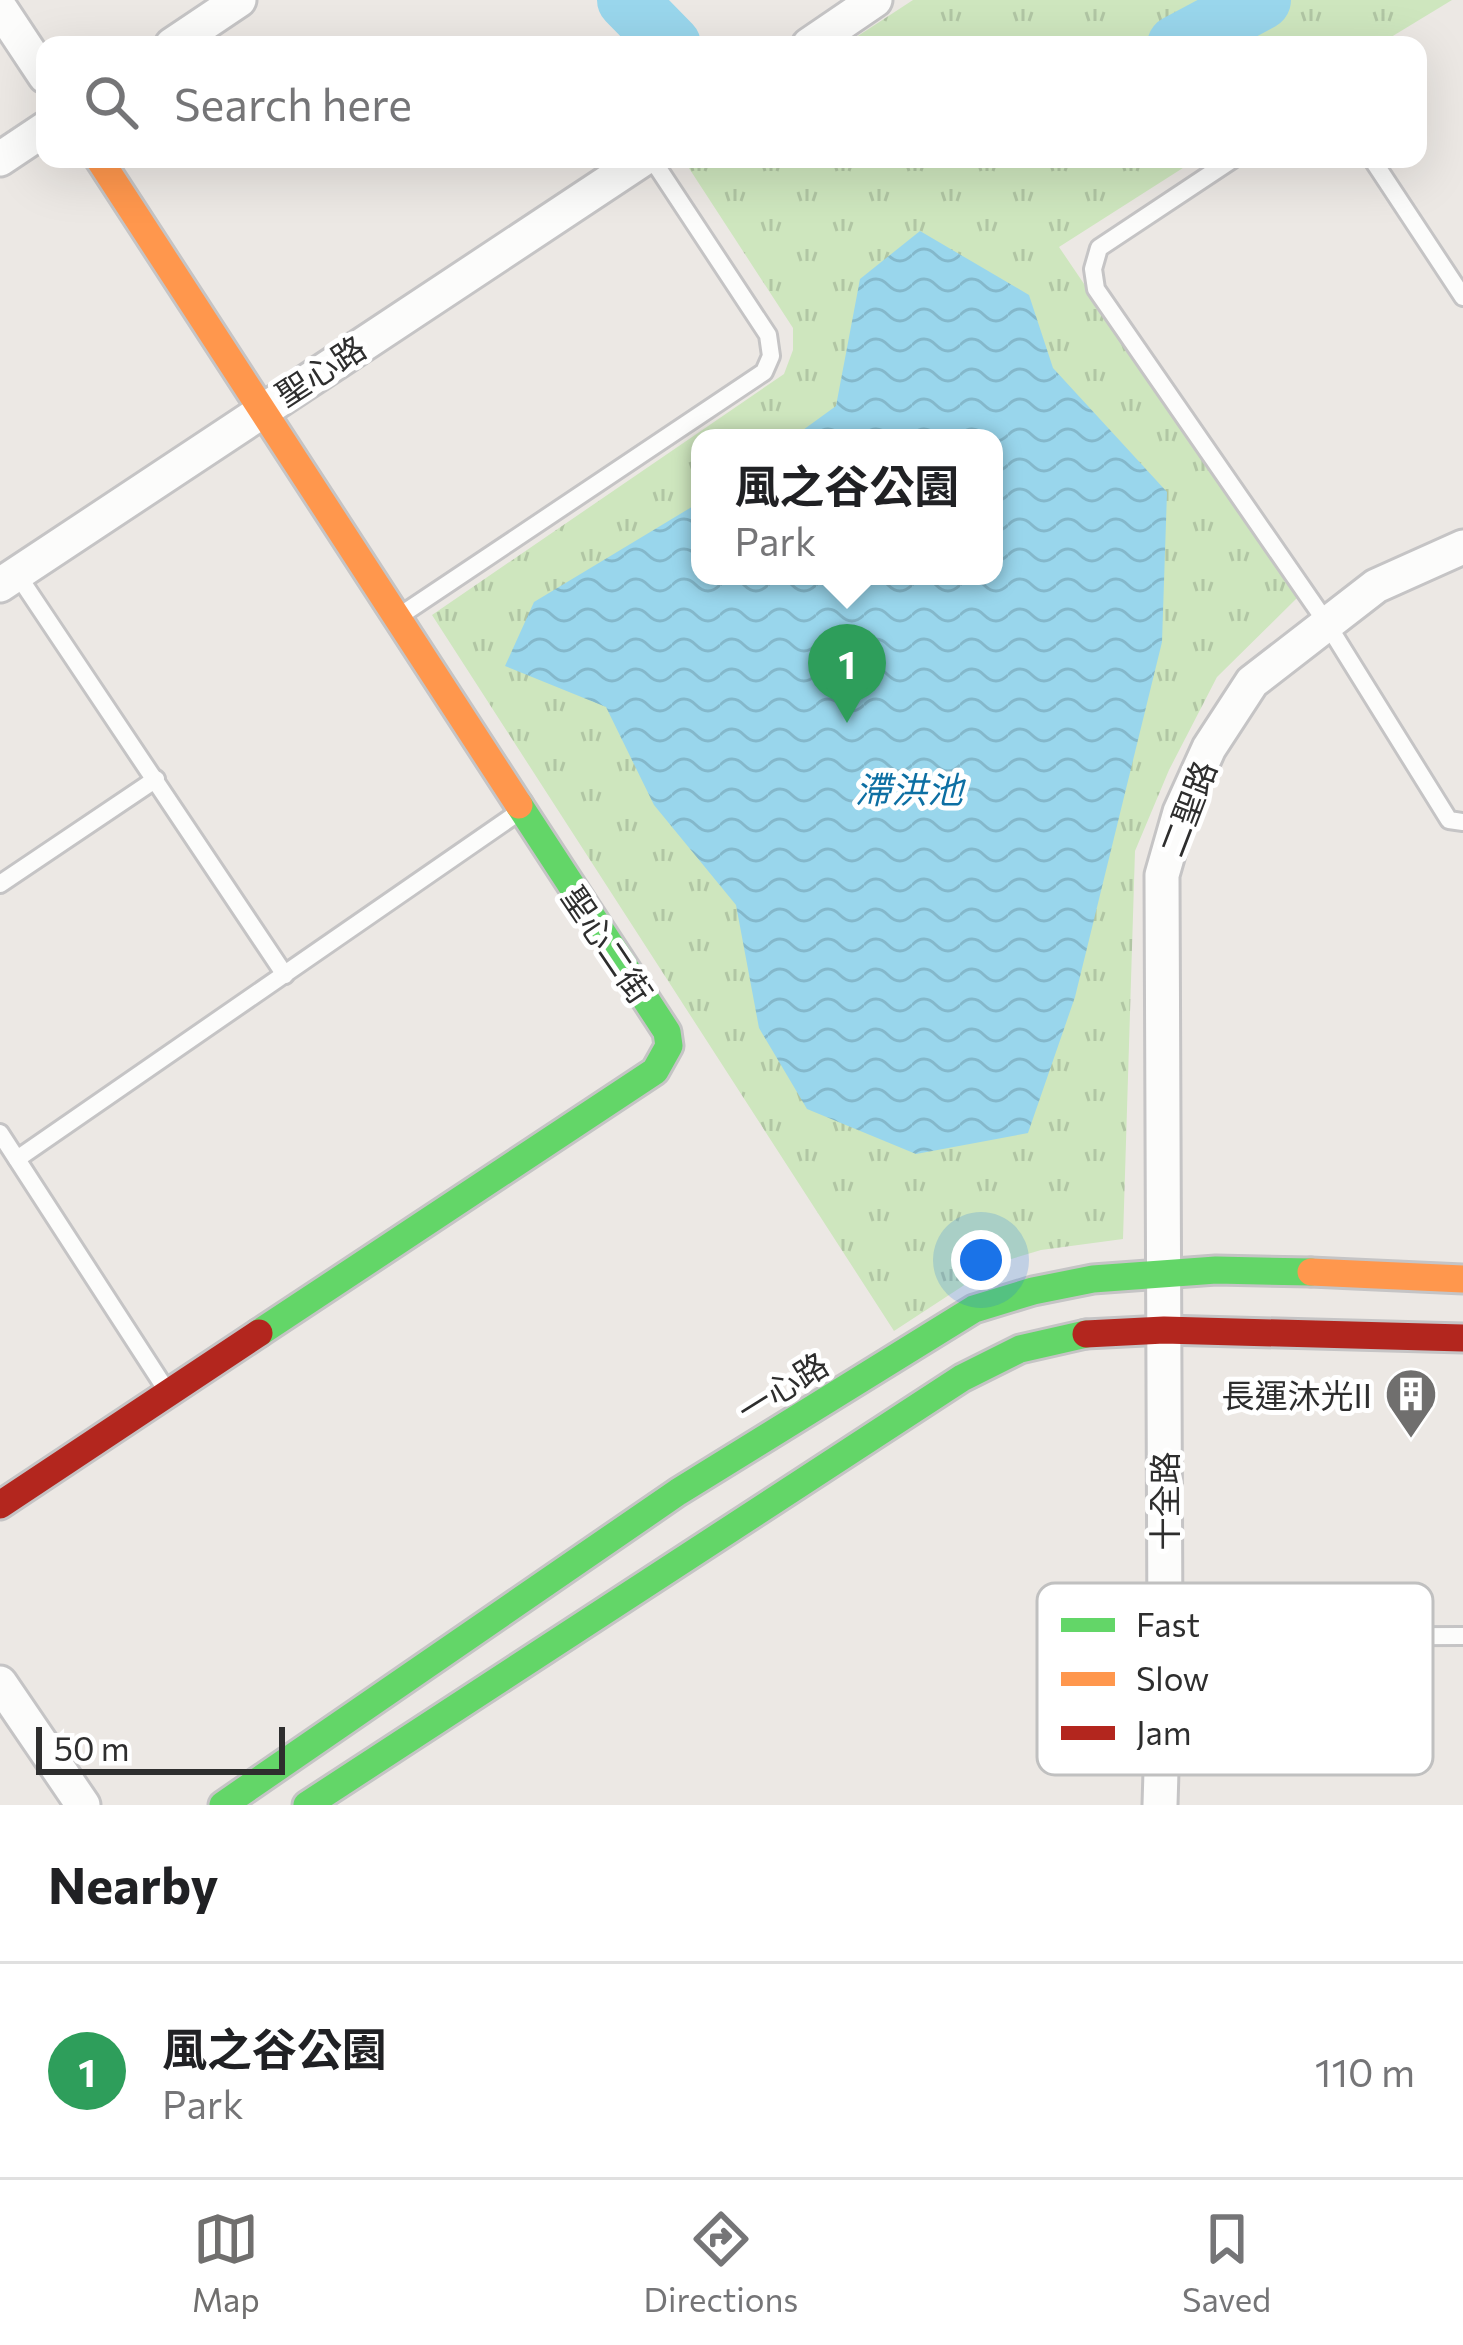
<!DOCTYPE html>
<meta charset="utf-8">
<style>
:root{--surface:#fff;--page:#f6f6f6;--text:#202124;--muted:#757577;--line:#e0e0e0;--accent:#706f6e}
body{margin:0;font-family:Commissioner,"Noto Sans TC",sans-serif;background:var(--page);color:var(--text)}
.scale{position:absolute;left:36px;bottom:30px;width:249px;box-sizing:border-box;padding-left:12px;border:6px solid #2e2e2e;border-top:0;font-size:33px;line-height:42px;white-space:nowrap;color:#2e2e2e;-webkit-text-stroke:9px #fff;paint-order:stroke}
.you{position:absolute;left:981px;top:1260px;width:42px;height:42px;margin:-30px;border:9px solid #fff;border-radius:50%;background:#1a73e8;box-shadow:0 0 0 18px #1a73e833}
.badge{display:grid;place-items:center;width:78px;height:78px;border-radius:50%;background:var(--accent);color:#fff;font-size:39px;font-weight:700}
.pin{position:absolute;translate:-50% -99px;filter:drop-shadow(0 3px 6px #0008)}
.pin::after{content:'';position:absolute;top:63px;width:42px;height:36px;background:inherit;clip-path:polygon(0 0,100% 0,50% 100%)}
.popup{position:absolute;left:691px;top:429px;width:312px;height:156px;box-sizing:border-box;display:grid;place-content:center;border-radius:24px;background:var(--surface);filter:drop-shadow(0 3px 9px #0005);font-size:39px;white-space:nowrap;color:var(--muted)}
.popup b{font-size:45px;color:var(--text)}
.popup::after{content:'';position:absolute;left:50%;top:100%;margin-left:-24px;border:24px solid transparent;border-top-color:var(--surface)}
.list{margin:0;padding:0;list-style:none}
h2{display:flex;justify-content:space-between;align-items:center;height:156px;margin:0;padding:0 48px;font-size:51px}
h2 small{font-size:39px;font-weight:400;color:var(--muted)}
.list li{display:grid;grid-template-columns:78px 1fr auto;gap:36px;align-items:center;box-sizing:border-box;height:216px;padding:0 48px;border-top:3px solid var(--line)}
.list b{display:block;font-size:45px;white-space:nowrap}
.list p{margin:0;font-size:39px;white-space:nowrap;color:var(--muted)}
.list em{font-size:39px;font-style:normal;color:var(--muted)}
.icon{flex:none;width:66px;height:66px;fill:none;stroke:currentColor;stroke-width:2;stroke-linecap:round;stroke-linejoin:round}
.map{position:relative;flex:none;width:1463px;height:1805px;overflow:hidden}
.search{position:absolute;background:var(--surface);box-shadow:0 12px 48px #0002;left:36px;right:36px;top:36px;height:132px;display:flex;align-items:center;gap:30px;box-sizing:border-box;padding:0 42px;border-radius:24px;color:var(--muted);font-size:45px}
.sheet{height:372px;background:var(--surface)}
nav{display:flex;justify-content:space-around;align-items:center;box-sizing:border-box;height:168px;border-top:3px solid var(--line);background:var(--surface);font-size:33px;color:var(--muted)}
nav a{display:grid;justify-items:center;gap:6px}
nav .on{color:var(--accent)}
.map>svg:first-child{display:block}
.park{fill:url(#park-tufts);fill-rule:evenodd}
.water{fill:url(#water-waves)}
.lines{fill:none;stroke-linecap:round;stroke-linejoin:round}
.river{stroke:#99d6ec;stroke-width:60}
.lane-casing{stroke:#c5c4c5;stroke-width:22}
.street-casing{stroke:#c5c4c5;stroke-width:39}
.fast-casing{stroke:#c5c4c5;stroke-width:33}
.slow-casing{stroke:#c5c4c5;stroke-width:33}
.jam-casing{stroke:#c5c4c5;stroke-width:33}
.lane{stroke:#fcfcfb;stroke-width:16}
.street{stroke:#fcfcfb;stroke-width:33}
.fast{stroke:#63d668;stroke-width:27}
.slow{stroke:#ff974d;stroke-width:27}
.jam{stroke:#b3261e;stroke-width:27}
.labels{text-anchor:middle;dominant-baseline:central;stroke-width:10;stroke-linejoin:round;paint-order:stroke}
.street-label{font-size:33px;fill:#2e2e2e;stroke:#fff}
.poi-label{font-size:33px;fill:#2e2e2e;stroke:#fff;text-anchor:end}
.water-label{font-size:36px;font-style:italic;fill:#0d6fa3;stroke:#fff}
.key{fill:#fff;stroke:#c0c0c0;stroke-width:3}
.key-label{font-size:33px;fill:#2e2e2e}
</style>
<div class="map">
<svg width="1463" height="1805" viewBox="0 0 1463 1805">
<defs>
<pattern id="park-tufts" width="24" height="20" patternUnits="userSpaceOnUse" patternTransform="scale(3)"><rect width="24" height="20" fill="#cee6be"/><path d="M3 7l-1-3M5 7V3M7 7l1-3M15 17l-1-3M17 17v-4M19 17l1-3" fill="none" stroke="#b1c6a4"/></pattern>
<pattern id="water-waves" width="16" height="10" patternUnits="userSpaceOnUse" patternTransform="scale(3)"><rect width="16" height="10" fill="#99d6ec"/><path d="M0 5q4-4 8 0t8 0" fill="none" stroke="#84b8cb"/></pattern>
</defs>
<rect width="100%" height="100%" fill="#ece8e4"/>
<!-- park -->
<g class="park">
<path d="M 913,0 L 1452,0 L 1378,45 L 844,45 Z"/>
<path d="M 683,159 L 1197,159 L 1059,247 L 1297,598 L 1217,677 L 1169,770 L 1135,851 L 1123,1239 L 1041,1250 L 998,1263 L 894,1331 L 432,615 L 784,374 L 793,350 L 793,328 ZM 700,438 L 994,438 L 994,576 L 700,576 Z"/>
</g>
<!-- water -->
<path class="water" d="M 920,231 L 1029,295 L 1053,368 L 1167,492 L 1162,642 L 1075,997 L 1028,1133 L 916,1154 L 807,1109 L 759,1028 L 736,905 L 654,805 L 606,707 L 505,666 L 534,602 L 700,502 L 700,576 L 994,576 L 994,438 L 792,438 L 836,406 L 860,279 Z"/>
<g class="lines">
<!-- river -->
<g class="river">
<path d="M 627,0 L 671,45"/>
<path d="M 1177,45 L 1261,0"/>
</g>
<!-- lane casing -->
<g class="lane-casing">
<g id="lane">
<path d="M 1233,159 L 1099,248 L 1093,269 L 1096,289 L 1326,622 L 1449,820 L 1463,822"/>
<path d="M 1372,159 L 1463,297"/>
<path d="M 17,574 L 285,975"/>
<path d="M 398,617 L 764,372 L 771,356 L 768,335 L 652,159"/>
<path d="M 0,884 L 156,779"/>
<path d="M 0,1133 L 167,1391"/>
<path d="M 17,1159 L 519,812"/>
<path d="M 1165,1637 L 1463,1636"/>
</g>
</g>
<!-- street casing -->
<g class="street-casing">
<g id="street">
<path d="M 0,8 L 45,76"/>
<path d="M 172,45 L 239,0"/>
<path d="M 809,45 L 875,0"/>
<path d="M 0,159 L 45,129"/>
<path d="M 0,585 L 643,159"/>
<path d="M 0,1683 L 83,1805"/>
<path d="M 1160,1805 L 1165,1637 L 1162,875 L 1180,812 L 1209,748 L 1252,682 L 1376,586 L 1463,547"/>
</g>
</g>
<!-- fast casing -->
<g class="fast-casing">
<g id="fast">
<path d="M 259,1333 L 655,1071 L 669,1046 L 667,1032 L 519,805"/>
<path d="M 223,1805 L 678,1492 L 974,1309 L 1033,1291 L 1093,1279 L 1216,1270 L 1311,1272"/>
<path d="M 307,1805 L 962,1378 L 1020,1349 L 1086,1334"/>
</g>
</g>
<!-- slow casing -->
<g class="slow-casing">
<g id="slow">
<path d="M 99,159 L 519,805"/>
<path d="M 1311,1272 L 1463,1279"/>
</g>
</g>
<!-- jam casing -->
<g class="jam-casing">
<g id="jam">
<path d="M 1086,1334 L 1164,1330 L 1463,1338"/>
<path d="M 0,1505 L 259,1333"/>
</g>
</g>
<!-- lane -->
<use href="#lane" class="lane"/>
<!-- street -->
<use href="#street" class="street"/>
<!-- fast -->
<use href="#fast" class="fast"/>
<!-- slow -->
<use href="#slow" class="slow"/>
<!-- jam -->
<use href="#jam" class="jam"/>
</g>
<!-- icons -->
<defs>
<g id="building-pin" transform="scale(2.7)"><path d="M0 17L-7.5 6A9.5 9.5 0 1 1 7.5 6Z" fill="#706f6e" stroke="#fff"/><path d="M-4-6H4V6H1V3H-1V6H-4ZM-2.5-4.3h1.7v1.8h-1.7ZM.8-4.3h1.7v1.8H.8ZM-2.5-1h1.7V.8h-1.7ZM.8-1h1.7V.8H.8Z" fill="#fff"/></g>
</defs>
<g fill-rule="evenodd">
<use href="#building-pin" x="1411" y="1394"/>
</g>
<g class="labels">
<!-- street labels -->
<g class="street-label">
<text transform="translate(320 370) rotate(-33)">聖心路</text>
<text transform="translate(1187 808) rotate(-69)">二聖路</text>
<text transform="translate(608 944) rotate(56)">聖心二街</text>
<text transform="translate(782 1386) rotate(-32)">一心路</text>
<text transform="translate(1163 1501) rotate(-90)">十全路</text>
</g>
<!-- poi labels -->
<g class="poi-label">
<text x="1372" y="1394">長運沐光II</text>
</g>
<!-- water labels -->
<g class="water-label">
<text x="909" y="788">滯洪池</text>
</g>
</g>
<!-- legend -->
<rect x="1037" y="1583" width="396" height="192" rx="18" class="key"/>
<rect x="1061" y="1618" width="54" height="14" fill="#63d668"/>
<rect x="1061" y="1672" width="54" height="14" fill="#ff974d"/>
<rect x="1061" y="1726" width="54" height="14" fill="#b3261e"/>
<g class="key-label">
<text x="1136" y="1637">Fast</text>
<text x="1136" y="1691">Slow</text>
<text x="1136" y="1745">Jam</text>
</g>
</svg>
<div class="scale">50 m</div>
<div class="you"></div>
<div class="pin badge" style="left:847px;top:723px;background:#2e9e5b">1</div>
<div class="popup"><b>風之谷公園</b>Park</div>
<div class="search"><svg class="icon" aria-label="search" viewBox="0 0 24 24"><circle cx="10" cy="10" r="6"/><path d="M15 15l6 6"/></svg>Search here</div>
</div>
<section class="sheet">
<h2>Nearby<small></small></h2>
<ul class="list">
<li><span class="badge" style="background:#2e9e5b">1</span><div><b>風之谷公園</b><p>Park</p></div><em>110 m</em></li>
</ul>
</section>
<nav>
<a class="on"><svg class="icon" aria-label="map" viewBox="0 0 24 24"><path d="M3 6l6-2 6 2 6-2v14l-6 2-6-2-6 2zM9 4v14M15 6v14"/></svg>Map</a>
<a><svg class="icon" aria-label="directions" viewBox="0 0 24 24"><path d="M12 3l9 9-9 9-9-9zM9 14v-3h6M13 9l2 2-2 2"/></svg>Directions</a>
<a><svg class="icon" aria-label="saved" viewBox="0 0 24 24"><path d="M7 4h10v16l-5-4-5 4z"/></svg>Saved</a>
</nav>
